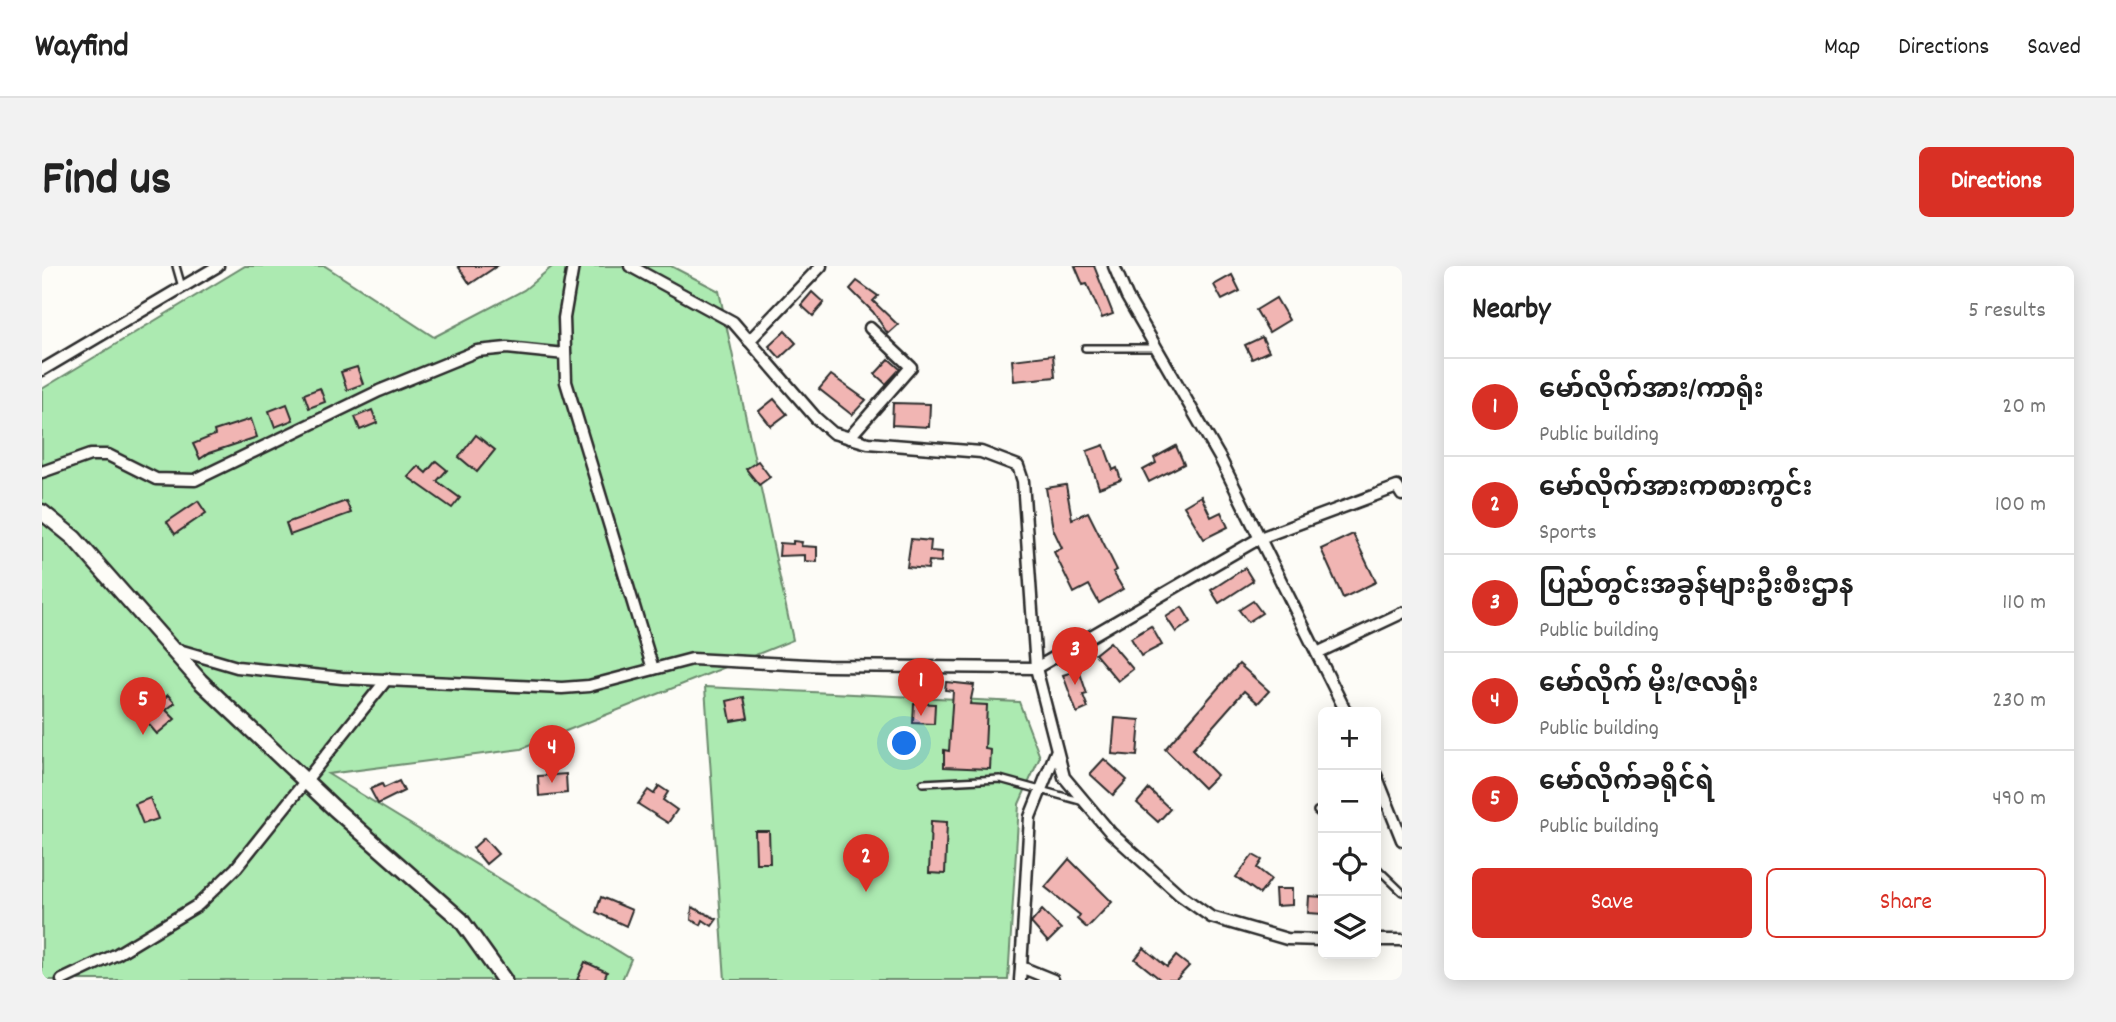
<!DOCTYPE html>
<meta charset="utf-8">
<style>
:root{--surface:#fff;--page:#f2f2f2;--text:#222;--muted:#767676;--line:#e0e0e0;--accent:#d93025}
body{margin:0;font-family:Dekko,"Noto Sans Myanmar",sans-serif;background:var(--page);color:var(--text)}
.controls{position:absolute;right:21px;bottom:21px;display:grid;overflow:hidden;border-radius:10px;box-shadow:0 4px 18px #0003}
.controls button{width:63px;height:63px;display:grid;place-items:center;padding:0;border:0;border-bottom:2px solid var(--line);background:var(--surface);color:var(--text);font:35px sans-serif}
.you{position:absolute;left:863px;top:478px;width:24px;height:24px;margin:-18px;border:5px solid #fff;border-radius:50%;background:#1a73e8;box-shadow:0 0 0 10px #1a73e833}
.badge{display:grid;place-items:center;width:46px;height:46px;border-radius:50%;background:var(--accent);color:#fff;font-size:23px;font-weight:700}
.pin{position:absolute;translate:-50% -58px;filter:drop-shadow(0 2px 4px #0008)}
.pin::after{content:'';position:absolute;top:37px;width:24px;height:21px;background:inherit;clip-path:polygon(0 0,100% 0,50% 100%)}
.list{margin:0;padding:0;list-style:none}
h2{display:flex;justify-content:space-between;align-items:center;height:91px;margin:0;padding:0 28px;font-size:30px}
h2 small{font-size:23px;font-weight:400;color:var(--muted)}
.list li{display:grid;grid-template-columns:46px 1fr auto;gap:21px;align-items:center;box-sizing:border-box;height:98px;padding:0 28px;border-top:2px solid var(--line)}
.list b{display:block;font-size:26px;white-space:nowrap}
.list p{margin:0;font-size:23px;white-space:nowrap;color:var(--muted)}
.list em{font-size:23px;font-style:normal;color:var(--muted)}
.actions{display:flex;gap:14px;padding:21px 28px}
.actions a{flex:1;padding:16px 0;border:2px solid var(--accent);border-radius:10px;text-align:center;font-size:24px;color:var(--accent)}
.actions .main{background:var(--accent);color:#fff}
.icon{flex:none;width:38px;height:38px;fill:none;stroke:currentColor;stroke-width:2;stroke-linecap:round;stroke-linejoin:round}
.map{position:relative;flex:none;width:1360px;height:714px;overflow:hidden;border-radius:10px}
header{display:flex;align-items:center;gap:42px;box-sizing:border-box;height:98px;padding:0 35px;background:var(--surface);border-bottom:2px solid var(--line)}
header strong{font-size:33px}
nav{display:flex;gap:38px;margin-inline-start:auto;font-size:24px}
.intro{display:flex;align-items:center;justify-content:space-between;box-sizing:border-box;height:168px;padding:0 42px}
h1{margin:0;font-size:49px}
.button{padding:18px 32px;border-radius:10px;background:var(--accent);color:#fff;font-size:24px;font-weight:700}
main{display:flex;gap:42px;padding:0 42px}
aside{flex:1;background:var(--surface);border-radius:10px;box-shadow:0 4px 18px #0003}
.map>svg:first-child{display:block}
.green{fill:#aceab1;stroke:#6c8a6e;stroke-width:2}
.building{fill:#f1b5b3;stroke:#2b2b2b;stroke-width:2}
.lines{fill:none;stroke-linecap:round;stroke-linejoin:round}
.service-casing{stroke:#2b2b2b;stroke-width:10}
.minor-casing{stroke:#2b2b2b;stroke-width:15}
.secondary-casing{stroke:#2b2b2b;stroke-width:19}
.service{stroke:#fdfcf7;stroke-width:5}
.minor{stroke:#fdfcf7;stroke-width:10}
.secondary{stroke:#fdfcf7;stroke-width:14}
</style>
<header>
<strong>Wayfind</strong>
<nav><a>Map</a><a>Directions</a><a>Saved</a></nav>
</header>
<div class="intro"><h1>Find us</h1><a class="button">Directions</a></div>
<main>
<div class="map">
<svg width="1360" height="714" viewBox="0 0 1360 714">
<rect width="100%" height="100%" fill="#fdfcf7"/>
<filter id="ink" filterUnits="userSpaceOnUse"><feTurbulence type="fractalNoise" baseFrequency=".0143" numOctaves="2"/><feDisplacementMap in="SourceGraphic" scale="14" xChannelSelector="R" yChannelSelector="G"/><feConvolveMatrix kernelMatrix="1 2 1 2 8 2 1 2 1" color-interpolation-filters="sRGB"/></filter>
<g filter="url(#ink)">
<!-- green -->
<g class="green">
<path d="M 203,0 L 283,0 L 392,71 L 482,24 L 511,0 L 629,0 L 677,25 L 751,374 L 479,483 L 286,508 L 589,693 L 580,714 L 0,714 L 0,123 Z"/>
<path d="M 663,421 L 977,436 L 998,491 L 977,538 L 966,714 L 683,714 Z"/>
</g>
<!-- building -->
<g class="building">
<path d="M 416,0 L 455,0 L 428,18 Z"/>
<path d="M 1033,0 L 1052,0 L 1071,48 L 1060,52 L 1045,18 L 1041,19 Z"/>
<path d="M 1190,9 L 1198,25 L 1180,34 L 1172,19 Z"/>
<path d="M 815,15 L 836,30 L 831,35 L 856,59 L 846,68 L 831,46 L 808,23 Z"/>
<path d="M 770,26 L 782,37 L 771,50 L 759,39 Z"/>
<path d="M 1234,32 L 1247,54 L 1227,66 L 1214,44 Z"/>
<path d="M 743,65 L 754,77 L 738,92 L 727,80 Z"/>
<path d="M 1220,71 L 1227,85 L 1210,93 L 1203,79 Z"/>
<path d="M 1011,89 L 1013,111 L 972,115 L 970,94 Z"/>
<path d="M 847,93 L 858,103 L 844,118 L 833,108 Z"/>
<path d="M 315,101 L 321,118 L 305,124 L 299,106 Z"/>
<path d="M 789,109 L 824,134 L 810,149 L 777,123 Z"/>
<path d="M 278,122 L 283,136 L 267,142 L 262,128 Z"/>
<path d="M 732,133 L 745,148 L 729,160 L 717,145 Z"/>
<path d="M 851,137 L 888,138 L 887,161 L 850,159 Z"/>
<path d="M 245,138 L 251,154 L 233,161 L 227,145 Z"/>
<path d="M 330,144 L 335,157 L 318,164 L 313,151 Z"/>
<path d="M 209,153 L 215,171 L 167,187 L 158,193 L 151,178 L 173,169 L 172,165 Z"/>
<path d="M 434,169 L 453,184 L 435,206 L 417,191 Z"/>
<path d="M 1062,179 L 1071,204 L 1075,202 L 1079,214 L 1057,222 L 1045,185 Z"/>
<path d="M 1134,180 L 1142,198 L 1107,216 L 1101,204 L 1114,197 L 1112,192 Z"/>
<path d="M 394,195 L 405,204 L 395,215 L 418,232 L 410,242 L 366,211 L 376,200 L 384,207 Z"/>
<path d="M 716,195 L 728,211 L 717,219 L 704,203 Z"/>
<path d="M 1024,219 L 1030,253 L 1046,246 L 1075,304 L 1071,306 L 1081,323 L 1057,337 L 1047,319 L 1032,327 L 1012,286 L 1020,282 L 1011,263 L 1004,222 Z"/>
<path d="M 1159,230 L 1169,251 L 1179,246 L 1186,261 L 1162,273 L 1142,240 Z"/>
<path d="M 156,235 L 164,247 L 133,268 L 125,256 Z"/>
<path d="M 304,235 L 309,247 L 248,269 L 244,257 Z"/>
<path d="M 1311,268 L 1334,316 L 1301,332 L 1279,283 Z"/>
<path d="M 869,273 L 889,275 L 888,285 L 900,286 L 899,296 L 887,295 L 886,303 L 865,301 Z"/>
<path d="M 751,275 L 760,276 L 759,280 L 775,281 L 775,296 L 763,295 L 763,289 L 737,290 L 738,277 L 751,278 Z"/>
<path d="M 1203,302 L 1211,315 L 1177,337 L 1169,324 Z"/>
<path d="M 1211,335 L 1220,347 L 1206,356 L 1197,344 Z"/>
<path d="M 1140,341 L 1149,356 L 1134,366 L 1124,351 Z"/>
<path d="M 1109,360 L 1120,379 L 1099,390 L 1089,372 Z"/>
<path d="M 1068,376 L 1091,403 L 1076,415 L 1053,388 Z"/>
<path d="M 1197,398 L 1227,425 L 1216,437 L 1202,425 L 1150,484 L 1175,509 L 1162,522 L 1123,483 Z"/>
<path d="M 1037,404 L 1045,428 L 1041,429 L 1046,442 L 1035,447 L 1021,409 Z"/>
<path d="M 904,416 L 932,419 L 928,438 L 945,439 L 943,483 L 949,484 L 948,503 L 902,501 L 902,484 L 907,485 L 911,425 L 903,424 Z"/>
<path d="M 103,422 L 117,437 L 126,429 L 133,437 L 124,444 L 133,453 L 115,468 L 95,445 L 103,437 L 96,427 Z"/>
<path d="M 702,431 L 706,452 L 689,455 L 685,435 Z"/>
<path d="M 872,437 L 893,438 L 892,458 L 871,457 Z"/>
<path d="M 1073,452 L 1098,454 L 1095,490 L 1070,488 Z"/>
<path d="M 1062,493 L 1085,514 L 1071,529 L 1048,508 Z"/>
<path d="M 524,508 L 525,527 L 497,530 L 496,510 Z"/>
<path d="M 357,515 L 362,525 L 336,538 L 328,523 L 340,518 L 342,522 Z"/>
<path d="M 617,520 L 626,526 L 621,534 L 635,544 L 626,557 L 596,538 L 606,524 L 612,528 Z"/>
<path d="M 1107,523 L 1128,543 L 1116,556 L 1095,537 Z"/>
<path d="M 108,532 L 116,553 L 101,558 L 93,538 Z"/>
<path d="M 889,555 L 905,556 L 903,608 L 887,607 Z"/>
<path d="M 713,565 L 727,565 L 728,597 L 714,597 Z"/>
<path d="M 442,572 L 456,588 L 444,598 L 431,582 Z"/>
<path d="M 1211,589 L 1220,594 L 1215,602 L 1229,613 L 1218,628 L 1194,611 Z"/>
<path d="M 1027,593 L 1070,636 L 1045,662 L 1035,653 L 1038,649 L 1003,621 Z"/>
<path d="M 1233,623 L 1250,623 L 1250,639 L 1234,640 Z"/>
<path d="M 1267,630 L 1281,631 L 1281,648 L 1266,647 Z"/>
<path d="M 559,631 L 590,644 L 584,660 L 554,646 Z"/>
<path d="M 650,641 L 675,653 L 670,660 L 661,654 L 659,659 L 649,654 Z"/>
<path d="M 1000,644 L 1019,663 L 1006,676 L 989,657 Z"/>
<path d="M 1102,682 L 1125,701 L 1134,690 L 1147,700 L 1134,714 L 1119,714 L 1093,693 Z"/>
<path d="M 543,696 L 565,706 L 562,714 L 535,714 Z"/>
</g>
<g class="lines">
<!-- service casing -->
<g class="service-casing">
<g id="service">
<path d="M 134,0 L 140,21"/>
<path d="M 1043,82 L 1114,82"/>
<path d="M 881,517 L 958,513 L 1042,536"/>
<path d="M 1275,545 L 1281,550"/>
<path d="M 1334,601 L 1360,626"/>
</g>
</g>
<!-- minor casing -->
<g class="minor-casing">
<g id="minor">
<path d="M 531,0 L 522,52 L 524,116 L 611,403"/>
<path d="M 588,0 L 691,56 L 774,152 L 791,167 L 826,177 L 939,186 L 976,200 L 981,215 L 994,402 L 1022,511 L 1069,567 L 1138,629 L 1169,651 L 1245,673 L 1281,674"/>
<path d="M 1072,0 L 1085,31 L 1178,192 L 1304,446"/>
<path d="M 707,75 L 779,0"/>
<path d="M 0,104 L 176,0"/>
<path d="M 807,172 L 869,101 L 828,62"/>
<path d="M 0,206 L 48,189 L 66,189 L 114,213 L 153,214 L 337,125 L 435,85 L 465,82 L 523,88"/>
<path d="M 130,382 L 195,401 L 300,412 L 520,422 L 547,420 L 650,393 L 785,400 L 994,402 L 1218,272 L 1355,221 L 1360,229"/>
<path d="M 1275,387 L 1360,347"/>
<path d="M 1334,509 L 1360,574"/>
<path d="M 1334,674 L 1360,674"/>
<path d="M 979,701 L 988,551 L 1014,486"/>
<path d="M 20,714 L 75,688 L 156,639 L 194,602 L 345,413"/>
<path d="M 978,714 L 979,701 L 1011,714"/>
</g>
</g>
<!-- secondary casing -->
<g class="secondary-casing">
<path id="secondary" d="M 0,246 L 32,272 L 158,415 L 292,542 L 419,654 L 462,714"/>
</g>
<!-- service -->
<use href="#service" class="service"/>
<!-- minor -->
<use href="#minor" class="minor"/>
<!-- secondary -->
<use href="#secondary" class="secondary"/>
</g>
</g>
</svg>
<div class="controls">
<button>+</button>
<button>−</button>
<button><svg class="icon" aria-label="locate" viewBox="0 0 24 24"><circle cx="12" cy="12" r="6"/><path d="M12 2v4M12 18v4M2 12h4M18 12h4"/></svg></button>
<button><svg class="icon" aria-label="layers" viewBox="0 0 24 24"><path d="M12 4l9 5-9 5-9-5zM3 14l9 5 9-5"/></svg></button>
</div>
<div class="you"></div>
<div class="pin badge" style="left:879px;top:450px">1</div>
<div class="pin badge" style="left:824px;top:626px">2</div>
<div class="pin badge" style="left:1033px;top:419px">3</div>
<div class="pin badge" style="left:510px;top:517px">4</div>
<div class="pin badge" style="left:101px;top:469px">5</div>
</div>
<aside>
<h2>Nearby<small>5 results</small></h2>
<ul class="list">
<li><span class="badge">1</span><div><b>မော်လိုက်အား/ကာရုံး</b><p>Public building</p></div><em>20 m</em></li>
<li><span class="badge">2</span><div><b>မော်လိုက်အားကစားကွင်း</b><p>Sports</p></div><em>100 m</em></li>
<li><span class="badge">3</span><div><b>ပြည်တွင်းအခွန်များဦးစီးဌာန</b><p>Public building</p></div><em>110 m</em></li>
<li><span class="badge">4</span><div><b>မော်လိုက် မိုး/ဇလရုံး</b><p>Public building</p></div><em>230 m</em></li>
<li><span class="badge">5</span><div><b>မော်လိုက်ခရိုင်ရဲ</b><p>Public building</p></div><em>490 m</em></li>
</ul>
<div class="actions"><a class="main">Save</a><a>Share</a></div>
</aside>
</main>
